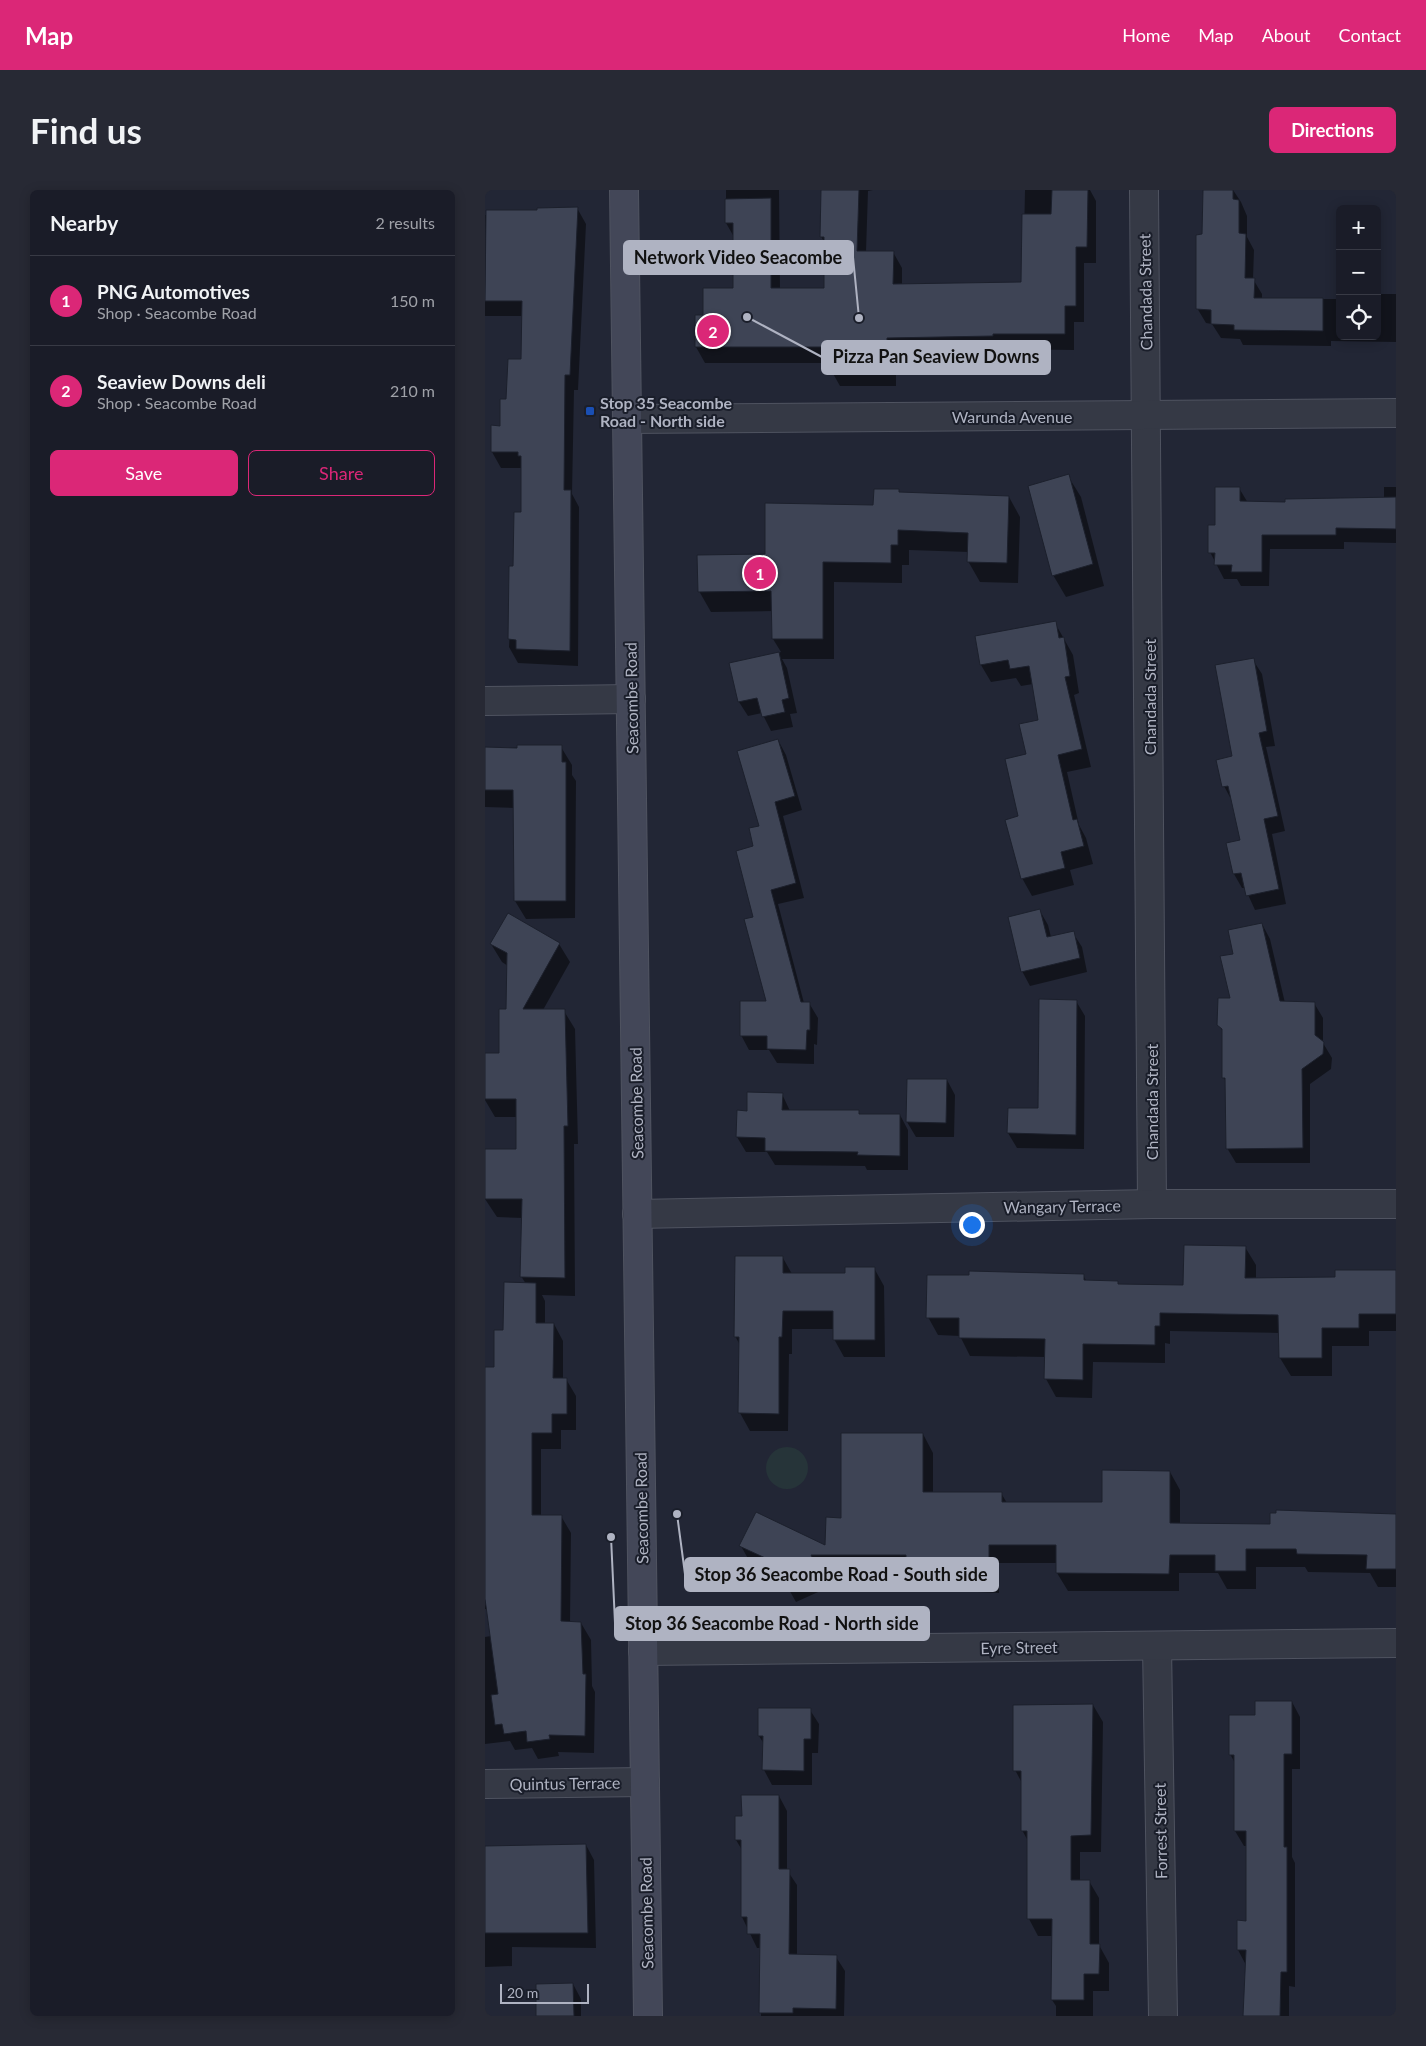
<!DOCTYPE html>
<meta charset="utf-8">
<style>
:root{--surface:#1a1c28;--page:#272934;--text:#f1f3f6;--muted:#9fa1a8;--line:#383a45;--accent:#db2777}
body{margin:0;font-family:Lato,sans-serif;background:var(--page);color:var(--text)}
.controls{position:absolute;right:15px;top:15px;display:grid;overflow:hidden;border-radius:8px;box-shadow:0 2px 12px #0003}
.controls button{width:45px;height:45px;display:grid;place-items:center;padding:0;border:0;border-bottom:1px solid var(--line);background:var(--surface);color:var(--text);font:25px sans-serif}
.scale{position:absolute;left:15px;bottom:12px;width:89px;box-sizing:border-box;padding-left:5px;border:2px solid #afb3c2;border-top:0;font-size:14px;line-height:18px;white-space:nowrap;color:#afb3c2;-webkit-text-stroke:4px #1a1e2a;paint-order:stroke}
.you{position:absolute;left:486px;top:1034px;width:18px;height:18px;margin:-12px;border:4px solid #fff;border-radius:50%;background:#1a73e8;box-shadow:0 0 0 8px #1a73e833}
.badge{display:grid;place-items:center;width:32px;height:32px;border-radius:50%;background:var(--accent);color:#fff;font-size:16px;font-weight:700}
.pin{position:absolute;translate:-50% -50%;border:2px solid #fff;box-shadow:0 1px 5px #0006}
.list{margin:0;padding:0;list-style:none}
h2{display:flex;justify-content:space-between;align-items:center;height:65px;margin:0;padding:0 20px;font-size:21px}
h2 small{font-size:16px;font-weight:400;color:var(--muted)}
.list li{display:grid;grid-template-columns:32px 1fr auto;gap:15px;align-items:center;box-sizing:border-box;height:90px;padding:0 20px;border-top:1px solid var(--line)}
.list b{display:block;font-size:19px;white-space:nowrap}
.list p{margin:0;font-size:16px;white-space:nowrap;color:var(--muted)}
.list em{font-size:16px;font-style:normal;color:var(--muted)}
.actions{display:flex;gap:10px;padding:15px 20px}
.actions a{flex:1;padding:11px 0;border:1px solid var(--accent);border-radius:8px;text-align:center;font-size:18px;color:var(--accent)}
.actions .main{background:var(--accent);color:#fff}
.icon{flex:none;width:28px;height:28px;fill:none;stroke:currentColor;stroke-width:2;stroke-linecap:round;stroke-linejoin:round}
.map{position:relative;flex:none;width:911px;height:1826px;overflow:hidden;border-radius:8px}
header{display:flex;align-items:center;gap:30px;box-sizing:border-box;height:70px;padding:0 25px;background:var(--accent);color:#fff}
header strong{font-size:24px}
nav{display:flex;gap:28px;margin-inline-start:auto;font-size:18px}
.intro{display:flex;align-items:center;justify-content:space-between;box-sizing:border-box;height:120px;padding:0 30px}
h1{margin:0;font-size:35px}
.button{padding:12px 22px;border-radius:8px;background:var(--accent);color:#fff;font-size:18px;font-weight:700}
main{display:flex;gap:30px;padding:0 30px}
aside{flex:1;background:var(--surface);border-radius:8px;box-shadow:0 2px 12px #0003}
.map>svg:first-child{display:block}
.green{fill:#263439}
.shadow{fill:#0007}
.building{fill:#3e4455;stroke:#1c202c}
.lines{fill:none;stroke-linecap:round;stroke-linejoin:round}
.minor-casing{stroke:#4f5360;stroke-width:30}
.secondary-casing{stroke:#4f5360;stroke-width:30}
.minor{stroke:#353945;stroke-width:28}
.secondary{stroke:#434758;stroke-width:28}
.transit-dot{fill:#1a4fb4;stroke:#1a1e2a;stroke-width:2}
.labels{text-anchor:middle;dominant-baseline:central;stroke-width:4;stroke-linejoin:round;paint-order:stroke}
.street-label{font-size:16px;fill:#afb3c2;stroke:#1a1e2a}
.poi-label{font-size:16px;font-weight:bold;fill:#afb3c2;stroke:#1a1e2a;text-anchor:start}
.leader{fill:none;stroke:#afb3c2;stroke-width:2}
.callout-dot{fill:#afb3c2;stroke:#1a1e2a;stroke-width:2}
.callout{fill:#afb3c2;stroke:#afb3c2;stroke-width:2}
.callout-label{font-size:18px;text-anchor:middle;font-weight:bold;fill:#111}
</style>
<header>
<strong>Map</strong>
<nav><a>Home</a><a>Map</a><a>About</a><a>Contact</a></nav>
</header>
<div class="intro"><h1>Find us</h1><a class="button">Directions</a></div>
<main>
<aside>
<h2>Nearby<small>2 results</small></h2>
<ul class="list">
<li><span class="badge">1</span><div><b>PNG Automotives</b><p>Shop · Seacombe Road</p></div><em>150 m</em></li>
<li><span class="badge">2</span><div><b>Seaview Downs deli</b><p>Shop · Seacombe Road</p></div><em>210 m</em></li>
</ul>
<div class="actions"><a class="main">Save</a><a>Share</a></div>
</aside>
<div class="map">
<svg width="911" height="1826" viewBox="0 0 911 1826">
<rect width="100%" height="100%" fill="#222635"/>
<!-- green -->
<circle class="green" cx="302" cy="1278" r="21"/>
<!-- shadow -->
<g class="shadow">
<path d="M 241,0 L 294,0 L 295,99 L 340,100 L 340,54 L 336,46 L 338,0 L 388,0 L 383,1 L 381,62 L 408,62 L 417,78 L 417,95 L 538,94 L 540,0 L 605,0 L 611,11 L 611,73 L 599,73 L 599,132 L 589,132 L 589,160 L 517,159 L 517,162 L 411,163 L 411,196 L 355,196 L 346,180 L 346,173 L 220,173 L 211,157 L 219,126 L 250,99 L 249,47 L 241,33 Z"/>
<path d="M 720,0 L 748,0 L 756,12 L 762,26 L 762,47 L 769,60 L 768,89 L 777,104 L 777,109 L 855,109 L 855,146 L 892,146 L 892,104 L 911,104 L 911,152 L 846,151 L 846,156 L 758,155 L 755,149 L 736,148 L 727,134 L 721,133 L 712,118 L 719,46 Z"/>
<path d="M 92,18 L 101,34 L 93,200 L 89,200 L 87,304 L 94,317 L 93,476 L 33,473 L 24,457 L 31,323 L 37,323 L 38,278 L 16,278 L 7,262 L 16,237 L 22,210 L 37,171 L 38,126 L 0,126 L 0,25 Z"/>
<path d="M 583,286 L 596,307 L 619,396 L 581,407 L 568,385 Z"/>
<path d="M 899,297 L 911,297 L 911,353 L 859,352 L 859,359 L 785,359 L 784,396 L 756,396 L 752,389 L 739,389 L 725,362 L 731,336 L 754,298 L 763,313 L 801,313 L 899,308 Z"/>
<path d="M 413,300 L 415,303 L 524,307 L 535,327 L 533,393 L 495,392 L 483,371 L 484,362 L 424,360 L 424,375 L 417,375 L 417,393 L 349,392 L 349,469 L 297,469 L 302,478 L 312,523 L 305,524 L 308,537 L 286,541 L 277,523 L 263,526 L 254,512 L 246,474 L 296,462 L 288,449 L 288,421 L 226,422 L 214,401 L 281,366 L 390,316 Z"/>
<path d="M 570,433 L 588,465 L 594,503 L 589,505 L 606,577 L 582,582 L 594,635 L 601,648 L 608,674 L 585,680 L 589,695 L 547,706 L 537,688 L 534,627 L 543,565 L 554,530 L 548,494 L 536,496 L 531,488 L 506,492 L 496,475 L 491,447 Z"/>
<path d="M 768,470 L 777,484 L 790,556 L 781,557 L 800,641 L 787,644 L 801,714 L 770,720 L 760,698 L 757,698 L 749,684 L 757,650 L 747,611 L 739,596 L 748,567 Z"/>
<path d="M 293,550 L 301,565 L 317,620 L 298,626 L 319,708 L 293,714 L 319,813 L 324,813 L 333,828 L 332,855 L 329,854 L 329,874 L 292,873 L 284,860 L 264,860 L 256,845 L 283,813 L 269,728 L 270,657 Z"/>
<path d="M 76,557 L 87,575 L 87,585 L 91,591 L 90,728 L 41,729 L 30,711 L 30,618 L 0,617 L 0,558 Z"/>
<path d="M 555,721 L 563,735 L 566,747 L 588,743 L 597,757 L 602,782 L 545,796 L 537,781 Z"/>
<path d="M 777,734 L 785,749 L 800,813 L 829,813 L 838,828 L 838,853 L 847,868 L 846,879 L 825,894 L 825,973 L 751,973 L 742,958 L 742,893 L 738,887 L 738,842 L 734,834 L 747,810 L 749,765 Z"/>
<path d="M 6,754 L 74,754 L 85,772 L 58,820 L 79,821 L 90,839 L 93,954 L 89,954 L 90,1106 L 57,1105 L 60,1111 L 60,1134 L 69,1134 L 78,1151 L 78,1189 L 81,1189 L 91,1206 L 91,1240 L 76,1240 L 76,1259 L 56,1259 L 56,1326 L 76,1326 L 86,1343 L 85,1433 L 96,1433 L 106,1450 L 107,1496 L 110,1502 L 109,1563 L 73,1562 L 74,1566 L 53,1569 L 47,1558 L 30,1560 L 25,1551 L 0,1554 L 0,1447 L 6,1446 L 3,1419 L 0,1419 L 0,1178 L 10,1178 L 19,1141 L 41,1094 L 36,1086 L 38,1028 L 12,1027 L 0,1009 L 0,960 L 32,960 L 32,927 L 10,927 L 0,910 L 0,865 L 15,865 L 22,820 L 23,776 L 17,772 Z"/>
<path d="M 591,811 L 600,826 L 599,959 L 532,958 L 523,943 L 524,919 L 554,920 Z"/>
<path d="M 462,890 L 470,905 L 469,947 L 431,947 L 422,932 Z"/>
<path d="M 297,904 L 305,921 L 373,921 L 375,925 L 415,925 L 423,940 L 423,980 L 382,980 L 380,976 L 290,975 L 282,962 L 261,962 L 252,947 L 253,922 L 263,922 Z"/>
<path d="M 760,1057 L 771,1075 L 771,1089 L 851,1088 L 911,1081 L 911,1141 L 884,1141 L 884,1156 L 847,1156 L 847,1186 L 806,1186 L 795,1168 L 795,1143 L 685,1141 L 685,1154 L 680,1153 L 680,1173 L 608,1172 L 607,1208 L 571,1207 L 561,1189 L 561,1167 L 485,1166 L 475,1146 L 453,1145 L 443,1127 L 598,1085 L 602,1092 L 632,1092 L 634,1095 L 699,1096 Z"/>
<path d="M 298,1068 L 307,1084 L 362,1084 L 389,1078 L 399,1096 L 400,1167 L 359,1167 L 349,1149 L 349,1139 L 307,1139 L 307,1164 L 304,1164 L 303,1241 L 265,1241 L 255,1223 L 255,1155 L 250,1146 Z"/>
<path d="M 438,1244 L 448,1263 L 448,1303 L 516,1303 L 522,1313 L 618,1313 L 685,1282 L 695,1300 L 695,1335 L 786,1335 L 911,1325 L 911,1397 L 893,1397 L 885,1383 L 823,1382 L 820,1377 L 771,1377 L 771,1399 L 742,1399 L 733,1383 L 694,1383 L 694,1401 L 583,1401 L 572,1383 L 572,1373 L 514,1373 L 514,1403 L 450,1400 L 448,1397 L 433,1397 L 425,1383 L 335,1383 L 342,1398 L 311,1412 L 298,1389 L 266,1374 L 256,1356 L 341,1357 L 357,1329 Z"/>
<path d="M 807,1512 L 815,1527 L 815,1579 L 807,1579 L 807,1667 L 810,1673 L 810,1797 L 804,1796 L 804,1826 L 759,1826 L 761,1775 L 753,1760 L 762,1732 L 763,1656 L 759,1656 L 750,1641 L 750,1573 L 745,1564 L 771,1526 Z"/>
<path d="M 608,1515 L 618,1532 L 616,1662 L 595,1662 L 595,1691 L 604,1691 L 614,1708 L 614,1755 L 624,1773 L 624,1801 L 608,1801 L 608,1826 L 571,1826 L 571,1816 L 567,1810 L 568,1746 L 553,1746 L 544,1729 L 543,1651 L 537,1640 L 537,1593 L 530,1580 Z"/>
<path d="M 325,1520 L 334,1534 L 333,1563 L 327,1563 L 327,1595 L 287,1595 L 279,1580 L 279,1554 L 274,1546 Z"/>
<path d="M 294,1606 L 302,1621 L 302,1680 L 312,1695 L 312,1766 L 351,1767 L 360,1781 L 359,1826 L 276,1826 L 276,1758 L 272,1758 L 257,1727 L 257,1660 L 251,1650 L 258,1627 Z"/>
<path d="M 101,1655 L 109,1670 L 111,1758 L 27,1757 L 27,1776 L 0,1777 L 0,1656 Z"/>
<path d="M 88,1794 L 96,1809 L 96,1826 L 53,1826 Z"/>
</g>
<!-- building -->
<g class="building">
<path d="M 336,0 L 374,0 L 372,61 L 409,61 L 408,94 L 536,92 L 537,24 L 566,24 L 567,0 L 603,0 L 602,57 L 591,57 L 591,116 L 580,116 L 580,144 L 508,144 L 508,146 L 402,148 L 402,180 L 344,180 L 344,157 L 210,157 L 210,125 L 218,125 L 218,98 L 248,98 L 248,33 L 240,33 L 240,9 L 286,8 L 286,98 L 339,98 L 339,47 L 335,47 Z"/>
<path d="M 718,0 L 748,0 L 748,9 L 754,10 L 754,43 L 761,44 L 760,88 L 770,88 L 769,108 L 838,108 L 838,141 L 749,140 L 749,135 L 726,134 L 726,120 L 711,119 L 711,45 L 717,44 Z"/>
<path d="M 93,17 L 85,185 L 80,185 L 79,300 L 86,300 L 85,461 L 31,459 L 31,450 L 23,449 L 24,376 L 28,376 L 29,322 L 36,322 L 36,266 L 33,266 L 33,262 L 6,262 L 6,235 L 15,236 L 15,209 L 21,209 L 23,169 L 36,169 L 37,111 L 0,111 L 1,20 L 52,20 L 52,18 Z"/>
<path d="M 584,284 L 608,374 L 567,386 L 543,296 Z"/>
<path d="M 730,297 L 755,297 L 755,311 L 800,312 L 800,309 L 911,307 L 911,339 L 851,338 L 851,345 L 777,345 L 777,382 L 746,382 L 747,375 L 729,375 L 730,363 L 723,363 L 723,335 L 730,335 Z"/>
<path d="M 389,299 L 414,299 L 414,302 L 524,306 L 522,373 L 482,372 L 483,343 L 413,340 L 413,355 L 406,355 L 406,373 L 338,372 L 338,449 L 287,449 L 286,401 L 213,402 L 212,365 L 280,364 L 280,313 L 388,315 Z"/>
<path d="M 571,431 L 574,448 L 579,447 L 585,486 L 580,487 L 597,559 L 573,565 L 588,630 L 592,629 L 599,656 L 576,662 L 580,678 L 536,689 L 520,630 L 533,626 L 520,569 L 541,564 L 534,534 L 553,530 L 544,476 L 525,479 L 523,470 L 495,475 L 490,446 Z"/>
<path d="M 294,462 L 304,508 L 297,510 L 300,522 L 277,527 L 272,508 L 253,512 L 244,473 Z"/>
<path d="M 769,468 L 782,541 L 774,543 L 793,626 L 779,629 L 794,699 L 761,706 L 756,683 L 748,684 L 741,653 L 755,650 L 743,596 L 737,597 L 731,570 L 747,566 L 730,475 Z"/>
<path d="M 293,549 L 310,606 L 290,612 L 311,693 L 286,700 L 316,812 L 325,812 L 325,840 L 322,840 L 321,860 L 282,859 L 282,846 L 255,846 L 255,811 L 281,811 L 259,729 L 268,727 L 251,661 L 268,656 L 264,638 L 274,636 L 252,561 Z"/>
<path d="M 32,555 L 77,555 L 77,572 L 81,572 L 81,711 L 29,711 L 28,600 L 0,600 L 0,557 L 32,558 Z"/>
<path d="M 555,719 L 562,747 L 589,741 L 595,768 L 536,782 L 523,727 Z"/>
<path d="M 23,723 L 75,753 L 38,819 L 80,819 L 83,936 L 79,936 L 80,1088 L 35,1087 L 37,1009 L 0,1009 L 0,959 L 31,959 L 31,909 L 0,909 L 0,863 L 14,863 L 14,819 L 21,819 L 22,763 L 5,754 Z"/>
<path d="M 777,733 L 795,811 L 830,812 L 830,845 L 839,852 L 838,864 L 817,879 L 818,958 L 741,959 L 740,888 L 737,888 L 737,839 L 732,835 L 733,808 L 745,808 L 735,766 L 748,764 L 743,740 Z"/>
<path d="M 554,809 L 592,810 L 591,945 L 522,943 L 523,918 L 553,918 Z"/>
<path d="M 422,889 L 462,889 L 461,933 L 421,932 Z"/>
<path d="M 262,902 L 298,903 L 297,920 L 374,920 L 374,924 L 415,924 L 415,966 L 372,965 L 373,962 L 280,961 L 280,948 L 251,947 L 252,920 L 262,921 Z"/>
<path d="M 699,1055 L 761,1056 L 760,1088 L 850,1087 L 850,1080 L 911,1080 L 911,1124 L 874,1124 L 874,1138 L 837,1138 L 837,1168 L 794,1168 L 793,1125 L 675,1123 L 675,1136 L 670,1136 L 670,1155 L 598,1154 L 598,1190 L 559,1189 L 560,1149 L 474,1148 L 474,1128 L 441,1128 L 442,1085 L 484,1085 L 484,1081 L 599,1084 L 599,1090 L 633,1091 L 633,1094 L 698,1095 Z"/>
<path d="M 250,1066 L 298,1066 L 298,1083 L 360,1083 L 360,1077 L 390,1077 L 390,1150 L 348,1150 L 348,1121 L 298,1121 L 297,1147 L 294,1147 L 294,1224 L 253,1223 L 254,1147 L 249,1147 Z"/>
<path d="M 19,1092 L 51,1093 L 51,1133 L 69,1133 L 68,1188 L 82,1188 L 82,1224 L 67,1224 L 67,1243 L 47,1243 L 47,1325 L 77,1325 L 76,1431 L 96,1432 L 98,1484 L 101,1484 L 100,1546 L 64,1545 L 65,1549 L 42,1552 L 41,1541 L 19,1544 L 17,1534 L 10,1535 L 6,1505 L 13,1504 L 0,1409 L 0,1177 L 9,1177 L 9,1140 L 18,1140 Z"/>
<path d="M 356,1243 L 438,1243 L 438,1302 L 517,1302 L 517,1312 L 617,1312 L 617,1280 L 685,1281 L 685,1333 L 785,1334 L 785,1323 L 791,1323 L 791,1320 L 911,1324 L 911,1379 L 881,1379 L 882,1365 L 812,1364 L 811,1359 L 761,1359 L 761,1381 L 730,1381 L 730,1365 L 685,1365 L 684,1384 L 571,1383 L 571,1355 L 504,1355 L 504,1385 L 472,1385 L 472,1383 L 438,1382 L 439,1379 L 421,1379 L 421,1365 L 326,1365 L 333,1379 L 299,1395 L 289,1372 L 254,1356 L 271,1322 L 340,1355 L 341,1327 L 356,1328 Z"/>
<path d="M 770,1511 L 807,1511 L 807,1564 L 799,1564 L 799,1657 L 802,1657 L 802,1782 L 796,1782 L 795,1826 L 758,1826 L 761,1760 L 752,1760 L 752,1730 L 761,1731 L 761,1641 L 749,1641 L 749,1565 L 744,1565 L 744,1525 L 770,1525 Z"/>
<path d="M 608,1514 L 606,1645 L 586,1646 L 586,1690 L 605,1690 L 605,1754 L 615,1754 L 614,1784 L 599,1784 L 599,1810 L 566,1810 L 567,1729 L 542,1729 L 542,1641 L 536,1641 L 536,1581 L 528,1581 L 528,1515 Z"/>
<path d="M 273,1518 L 326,1518 L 326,1549 L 319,1549 L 319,1581 L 277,1580 L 278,1546 L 273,1546 Z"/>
<path d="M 256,1605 L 294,1605 L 294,1679 L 305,1679 L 304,1764 L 352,1765 L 351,1819 L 308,1818 L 308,1823 L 274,1823 L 275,1744 L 262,1744 L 262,1727 L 256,1727 L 256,1650 L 250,1650 L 250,1626 L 257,1626 Z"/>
<path d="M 101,1654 L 103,1743 L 0,1743 L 0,1656 Z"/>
<path d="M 88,1793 L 89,1826 L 51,1826 L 51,1794 Z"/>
</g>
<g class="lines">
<!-- minor casing -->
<g class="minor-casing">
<g id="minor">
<path d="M 659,0 L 667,1014"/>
<path d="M 142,229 L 911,223"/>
<path d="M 0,511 L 146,509"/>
<path d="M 152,1024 L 667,1014 L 911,1014"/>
<path d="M 672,1456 L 678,1826"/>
<path d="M 158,1461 L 911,1453"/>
<path d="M 0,1594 L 160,1592"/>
</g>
</g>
<!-- secondary casing -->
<g class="secondary-casing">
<path id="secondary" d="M 139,0 L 163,1826"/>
</g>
<!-- minor -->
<use href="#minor" class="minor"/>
<!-- secondary -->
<use href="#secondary" class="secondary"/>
</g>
<!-- markers -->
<rect class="transit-dot" x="100" y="216" width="10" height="10" rx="2.5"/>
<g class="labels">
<!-- street labels -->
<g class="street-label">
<text transform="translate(660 102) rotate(-91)">Chandada Street</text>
<text x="527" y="226">Warunda Avenue</text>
<text transform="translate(664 507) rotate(-90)">Chandada Street</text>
<text transform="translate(146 508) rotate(-91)">Seacombe Road</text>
<text transform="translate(666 912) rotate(-90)">Chandada Street</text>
<text transform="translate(151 913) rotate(-91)">Seacombe Road</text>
<text transform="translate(577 1016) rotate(-1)">Wangary Terrace</text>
<text transform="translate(156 1318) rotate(-91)">Seacombe Road</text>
<text transform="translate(534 1457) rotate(-1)">Eyre Street</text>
<text transform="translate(80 1593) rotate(-1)">Quintus Terrace</text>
<text transform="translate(675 1641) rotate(-91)">Forrest Street</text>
<text transform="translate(161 1723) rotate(-91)">Seacombe Road</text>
</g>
<!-- poi labels -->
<g class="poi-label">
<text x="115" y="212">Stop 35 Seacombe<tspan x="115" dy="18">Road - North side</tspan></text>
</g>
</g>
<!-- callouts -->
<path class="leader" d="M374 128L368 67M262 127L337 167M192 1324L200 1384M126 1347L130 1433"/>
<g class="callout-dot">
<circle cx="374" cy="128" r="5"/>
<circle cx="262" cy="127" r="5"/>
<circle cx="192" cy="1324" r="5"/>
<circle cx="126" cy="1347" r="5"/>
</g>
<g class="callout">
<rect x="139" y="51" width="229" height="33" rx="5"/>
<rect x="337" y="151" width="228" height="33" rx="5"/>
<rect x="200" y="1368" width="313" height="33" rx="5"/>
<rect x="130" y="1417" width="314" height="33" rx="5"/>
</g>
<g class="callout-label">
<text x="253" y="74">Network Video Seacombe</text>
<text x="451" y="173">Pizza Pan Seaview Downs</text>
<text x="356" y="1391">Stop 36 Seacombe Road - South side</text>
<text x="287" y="1440">Stop 36 Seacombe Road - North side</text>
</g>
</svg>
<div class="controls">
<button>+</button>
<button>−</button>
<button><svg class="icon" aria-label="locate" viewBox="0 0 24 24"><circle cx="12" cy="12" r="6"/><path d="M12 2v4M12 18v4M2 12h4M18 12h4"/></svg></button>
</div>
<div class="scale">20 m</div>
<div class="you"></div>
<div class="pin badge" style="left:275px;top:383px">1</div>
<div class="pin badge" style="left:228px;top:141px">2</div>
</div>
</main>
